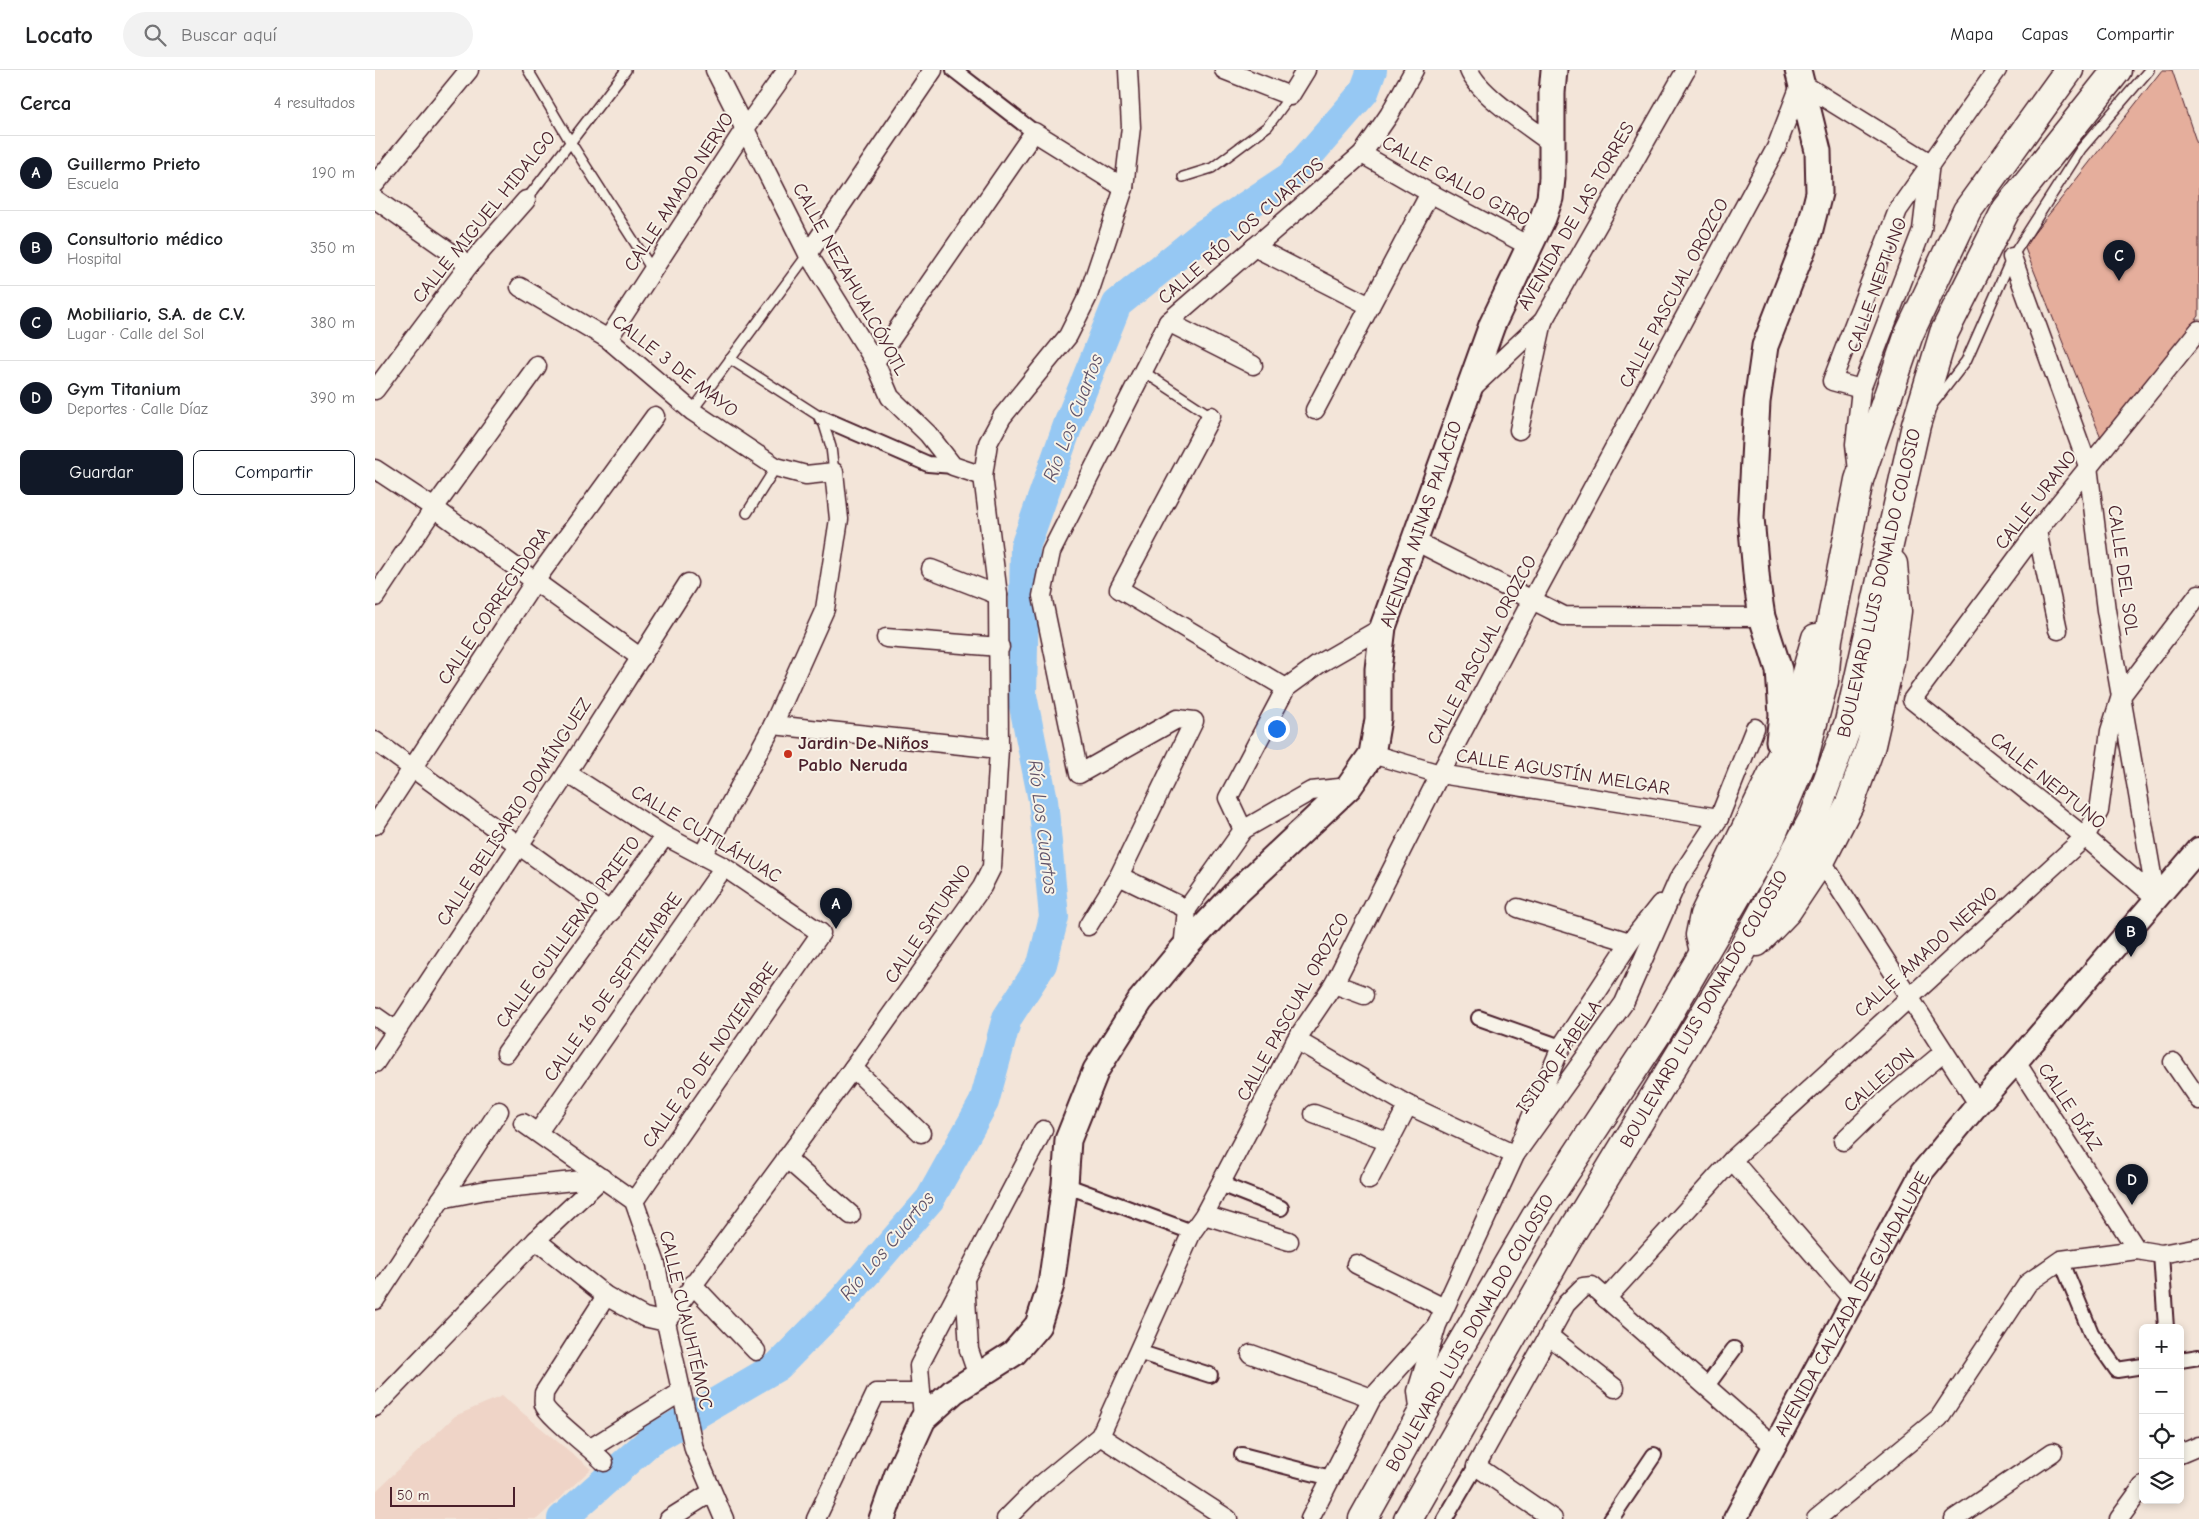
<!DOCTYPE html>
<html lang="es">
<meta charset="utf-8">
<style>
:root{--surface:#fff;--page:#f2f2f2;--text:#202124;--muted:#757577;--line:#e0e0e0;--accent:#111827}
body{margin:0;font-family:"Comic Neue",sans-serif;background:var(--page);color:var(--text)}
.controls{position:absolute;right:15px;bottom:15px;display:grid;overflow:hidden;border-radius:8px;box-shadow:0 2px 8px #0003}
.controls button{width:45px;height:45px;display:grid;place-items:center;padding:0;border:0;border-bottom:1px solid var(--line);background:var(--surface);color:var(--text);font:25px sans-serif}
.scale{position:absolute;left:15px;bottom:12px;width:125px;box-sizing:border-box;padding-left:5px;border:2px solid #4a1f2b;border-top:0;font-size:14px;line-height:18px;white-space:nowrap;color:#4a1f2b;-webkit-text-stroke:4px #f7f3e8;paint-order:stroke}
.you{position:absolute;left:901px;top:658px;width:18px;height:18px;margin:-12px;border:4px solid #fff;border-radius:50%;background:#1a73e8;box-shadow:0 0 0 8px #1a73e833}
.badge{display:grid;place-items:center;width:32px;height:32px;border-radius:50%;background:var(--accent);color:#fff;font-size:16px;font-weight:700}
.pin{position:absolute;translate:-50% -41px;filter:drop-shadow(0 1px 2px #0008)}
.pin::after{content:'';position:absolute;top:26px;width:18px;height:15px;background:inherit;clip-path:polygon(0 0,100% 0,50% 100%)}
.list{margin:0;padding:0;list-style:none}
h2{display:flex;justify-content:space-between;align-items:center;height:65px;margin:0;padding:0 20px;font-size:21px}
h2 small{font-size:16px;font-weight:400;color:var(--muted)}
.list li{display:grid;grid-template-columns:32px 1fr auto;gap:15px;align-items:center;box-sizing:border-box;height:75px;padding:0 20px;border-top:1px solid var(--line)}
.list b{display:block;font-size:19px;white-space:nowrap}
.list p{margin:0;font-size:16px;white-space:nowrap;color:var(--muted)}
.list em{font-size:16px;font-style:normal;color:var(--muted)}
.actions{display:flex;gap:10px;padding:15px 20px}
.actions a{flex:1;padding:11px 0;border:1px solid var(--accent);border-radius:8px;text-align:center;font-size:18px;color:var(--accent)}
.actions .main{background:var(--accent);color:#fff}
.icon{flex:none;width:28px;height:28px;fill:none;stroke:currentColor;stroke-width:2;stroke-linecap:round;stroke-linejoin:round}
.map{position:relative;flex:none;width:1824px;height:1449px;overflow:hidden}
header{display:flex;align-items:center;gap:30px;box-sizing:border-box;height:70px;padding:0 25px;background:var(--surface);border-bottom:1px solid var(--line)}
header strong{font-size:24px}
nav{display:flex;gap:28px;margin-inline-start:auto;font-size:18px}
.search{width:350px;height:45px;background:var(--page);display:flex;align-items:center;gap:12px;box-sizing:border-box;padding:0 18px;border-radius:28px;color:var(--muted);font-size:19px}
main{display:flex}
aside{flex:1;background:var(--surface)}
.map>svg:first-child{display:block}
.built{fill:#efd4c7}
.lines{fill:none;stroke-linecap:round;stroke-linejoin:round}
.river{stroke:#96c8f3;stroke-width:30}
.building{fill:#e5ae9c;stroke:#4a1f2b}
.service-casing{stroke:#4a1f2b;stroke-width:12}
.pedestrian-casing{stroke:#4a1f2b;stroke-width:18}
.minor-casing{stroke:#4a1f2b;stroke-width:21}
.tertiary-casing{stroke:#4a1f2b;stroke-width:26}
.secondary-casing{stroke:#4a1f2b;stroke-width:29}
.trunk-casing{stroke:#4a1f2b;stroke-width:31}
.service{stroke:#f7f3e8;stroke-width:9}
.pedestrian{stroke:#f7f3e8;stroke-width:14}
.minor{stroke:#f7f3e8;stroke-width:18}
.tertiary{stroke:#f7f3e8;stroke-width:22}
.secondary{stroke:#f7f3e8;stroke-width:25}
.trunk{stroke:#f7f3e8;stroke-width:28}
.poi-dot{fill:#c8321e;stroke:#f7f3e8;stroke-width:2}
.labels{text-anchor:middle;dominant-baseline:central;stroke-width:4;stroke-linejoin:round;paint-order:stroke}
.street-label{font-size:19px;fill:#4a1f2b;stroke:#f7f3e8}
.poi-label{font-size:19px;font-weight:bold;fill:#4a1f2b;stroke:#f7f3e8;text-anchor:start}
.water-label{font-size:20px;font-style:italic;fill:#615267;stroke:#f7f3e8}
</style>
<header>
<strong>Locato</strong>
<div class="search"><svg class="icon" aria-label="search" viewBox="0 0 24 24"><circle cx="10" cy="10" r="6"/><path d="M15 15l6 6"/></svg>Buscar aquí</div>
<nav><a>Mapa</a><a>Capas</a><a>Compartir</a></nav>
</header>
<main>
<aside>
<h2>Cerca<small>4 resultados</small></h2>
<ul class="list">
<li><span class="badge">A</span><div><b>Guillermo Prieto</b><p>Escuela</p></div><em>190 m</em></li>
<li><span class="badge">B</span><div><b>Consultorio médico</b><p>Hospital</p></div><em>350 m</em></li>
<li><span class="badge">C</span><div><b>Mobiliario, S.A. de C.V.</b><p>Lugar · Calle del Sol</p></div><em>380 m</em></li>
<li><span class="badge">D</span><div><b>Gym Titanium</b><p>Deportes · Calle Díaz</p></div><em>390 m</em></li>
</ul>
<div class="actions"><a class="main">Guardar</a><a>Compartir</a></div>
</aside>
<div class="map">
<svg width="1824" height="1449" viewBox="0 0 1824 1449">
<rect width="100%" height="100%" fill="#f3e5d9"/>
<filter id="ink" filterUnits="userSpaceOnUse"><feTurbulence type="fractalNoise" baseFrequency=".02" numOctaves="2"/><feDisplacementMap in="SourceGraphic" scale="10" xChannelSelector="R" yChannelSelector="G"/><feConvolveMatrix kernelMatrix="1 2 1 2 8 2 1 2 1" color-interpolation-filters="sRGB"/></filter>
<g filter="url(#ink)">
<!-- built -->
<path class="built" d="M 127,1326 L 216,1399 L 162,1449 L 0,1449 L 0,1422 L 80,1346 Z"/>
<g class="lines">
<!-- river -->
<path class="river" d="M 187,1449 L 275,1371 L 403,1296 L 467,1231 L 555,1129 L 609,1032 L 632,948 L 667,894 L 679,847 L 668,730 L 647,626 L 650,477 L 693,355 L 742,234 L 829,164 L 915,107 L 989,22 L 997,0"/>
</g>
<!-- building -->
<path class="building" d="M 1787,0 L 1797,0 L 1824,80 L 1824,246 L 1727,370 L 1649,176 Z"/>
<g class="lines">
<!-- service casing -->
<g class="service-casing">
<g id="service">
<path d="M 153,0 L 196,73 L 278,201"/>
<path d="M 808,107 L 837,98 L 893,56 L 915,26"/>
<path d="M 151,130 L 251,0"/>
<path d="M 355,289 L 447,348 L 456,377 L 459,402"/>
<path d="M 769,302 L 836,346"/>
<path d="M 1557,335 L 1591,291 L 1637,187 L 1706,79 L 1774,0"/>
<path d="M 317,341 L 433,184"/>
<path d="M 372,443 L 401,397"/>
</g>
</g>
<!-- pedestrian casing -->
<g class="pedestrian-casing">
<g id="pedestrian">
<path d="M 579,0 L 659,62"/>
<path d="M 447,348 L 553,394 L 578,396"/>
<path d="M 1104,948 L 1186,977"/>
<path d="M 845,1114 L 906,1138"/>
<path d="M 690,1115 L 817,1162"/>
<path d="M 1786,1184 L 1791,1258"/>
<path d="M 1686,1190 L 1716,1263 L 1742,1300 L 1768,1296"/>
<path d="M 763,1282 L 835,1305"/>
<path d="M 1805,1290 L 1824,1287"/>
<path d="M 1331,1317 L 1359,1279"/>
<path d="M 867,1385 L 956,1408"/>
<path d="M 1070,1449 L 1101,1396"/>
<path d="M 1236,1449 L 1279,1385"/>
</g>
</g>
<!-- minor casing -->
<g class="minor-casing">
<g id="minor">
<path d="M 340,0 L 433,184 L 500,292 L 515,327 L 553,364 L 578,396 L 608,406"/>
<path d="M 849,0 L 915,26 L 931,0"/>
<path d="M 1094,0 C 1103,24 1155,57 1176,73"/>
<path d="M 987,84 L 1055,123 L 1154,176"/>
<path d="M 0,114 L 94,0"/>
<path d="M 0,129 L 94,195"/>
<path d="M 879,177 L 995,236"/>
<path d="M 433,184 L 558,0"/>
<path d="M 1637,187 L 1713,396 L 1731,540 L 1781,828"/>
<path d="M 145,217 L 233,269 L 317,341 L 401,397 L 431,405 L 459,402 L 464,449 L 450,539 L 398,655 L 327,786"/>
<path d="M 793,252 L 878,295"/>
<path d="M 233,269 L 369,60 L 412,0"/>
<path d="M 500,292 L 659,62 L 749,118"/>
<path d="M 1096,319 L 1168,251 L 1311,0"/>
<path d="M 1486,319 L 1457,311 L 1523,140 L 1622,0"/>
<path d="M 0,320 L 94,195 L 151,130"/>
<path d="M 940,340 L 1055,123"/>
<path d="M 836,346 L 744,519 L 911,618"/>
<path d="M 1144,360 L 1168,251"/>
<path d="M 0,399 L 59,438 L 266,588"/>
<path d="M 1662,461 L 1683,560"/>
<path d="M 1038,470 L 1189,546 L 1387,547"/>
<path d="M 556,499 L 623,525"/>
<path d="M 0,527 L 59,438 L 162,296"/>
<path d="M 511,568 L 625,577"/>
<path d="M 398,655 L 624,679"/>
<path d="M 0,671 L 236,842"/>
<path d="M 997,684 L 1065,704 L 1344,748"/>
<path d="M 192,703 L 290,766 L 349,797 L 446,863 L 259,1131"/>
<path d="M 0,755 L 160,511 L 280,346"/>
<path d="M 868,760 L 853,728 L 911,618 L 944,594 L 1008,557"/>
<path d="M 1446,790 L 1603,1034"/>
<path d="M 744,806 L 812,839"/>
<path d="M 1781,828 L 1710,767 L 1537,630 L 1662,461 L 1824,260"/>
<path d="M 1143,838 L 1255,872"/>
<path d="M 713,856 L 744,806 L 819,651 L 802,649 L 704,704 L 667,526 L 676,482 L 793,252 L 987,84 L 1014,45 L 1039,0"/>
<path d="M 808,879 L 812,839 L 868,760 L 936,721 L 974,717"/>
<path d="M 959,914 L 989,925"/>
<path d="M 0,946 L 20,960"/>
<path d="M 921,970 L 1033,1035 L 1140,1085 L 1186,977 L 1255,872 L 1285,834"/>
<path d="M 131,983 L 290,766"/>
<path d="M 1641,992 L 1762,1180"/>
<path d="M 1798,992 L 1824,1030"/>
<path d="M 0,993 L 192,703 L 313,513"/>
<path d="M 478,998 L 546,1063"/>
<path d="M 939,1044 L 1014,1072"/>
<path d="M 148,1053 L 259,1131 L 281,1194 L 291,1252 L 319,1379 L 349,1449"/>
<path d="M 163,1062 L 349,797"/>
<path d="M 1468,1071 L 1504,1036 L 1569,982"/>
<path d="M 411,1088 L 476,1145"/>
<path d="M 1357,1090 L 1478,1230"/>
<path d="M 994,1110 L 1033,1035"/>
<path d="M 66,1129 L 111,1120 L 227,1108"/>
<path d="M 829,1145 L 914,1171"/>
<path d="M 161,1170 L 231,1226 L 269,1247 L 291,1252 L 478,998 L 607,817 L 617,797 L 624,679 L 623,525 L 608,406 L 613,373 L 627,347 L 693,266 L 713,226 L 749,118 L 756,57 L 753,0"/>
<path d="M 981,1194 L 1069,1238"/>
<path d="M 590,1210 L 594,1280 L 603,1306"/>
<path d="M 317,1214 L 381,1281"/>
<path d="M 1231,1229 L 1357,1090 L 1710,767 L 1724,741 L 1735,661 L 1746,626 L 1824,524"/>
<path d="M 0,1230 L 124,1041"/>
<path d="M 1174,1266 L 1240,1318"/>
<path d="M 876,1284 L 997,1328"/>
<path d="M 0,1337 L 161,1170 L 227,1108"/>
<path d="M 1045,1345 L 1042,1321 L 1062,1255 L 1140,1085 L 1249,933 L 1303,810 L 1344,748 L 1380,658"/>
<path d="M 548,1349 L 544,1296 L 668,1060"/>
<path d="M 725,1366 L 853,1449"/>
<path d="M 216,1378 L 306,1322"/>
<path d="M 1805,1384 L 1824,1376"/>
<path d="M 229,1392 C 218,1380 172,1345 169,1335 C 168,1332 169,1327 169,1323 L 231,1226"/>
<path d="M 294,1449 L 337,1422"/>
<path d="M 441,1449 L 501,1323 L 546,1323"/>
<path d="M 631,1449 L 662,1418 L 725,1366 L 817,1162 L 829,1145 L 921,970 L 959,914 L 1065,704 L 1157,530 L 1401,78 L 1426,13 L 1555,93 L 1547,160 L 1486,319 L 1480,374 L 1483,401"/>
<path d="M 935,1449 L 997,1328 L 1060,1258"/>
<path d="M 1178,1449 L 1101,1396 L 1191,1234 L 1208,1217 L 1217,1216 L 1400,1377"/>
<path d="M 1441,1449 L 1564,1348 L 1653,1213 L 1686,1190 L 1762,1180 L 1786,1184 L 1824,1177"/>
<path d="M 1579,1449 L 1678,1382"/>
<path d="M 1744,1449 L 1768,1416"/>
</g>
</g>
<!-- tertiary casing -->
<g class="tertiary-casing">
<path id="tertiary" d="M 1360,1449 L 1547,1102 L 1603,1034 L 1641,992 L 1824,779"/>
</g>
<!-- secondary casing -->
<g class="secondary-casing">
<g id="secondary">
<path d="M 1404,671 L 1407,645 L 1404,600 L 1387,547 L 1382,514 L 1376,448 L 1382,332 L 1390,276 L 1434,163 L 1444,123 L 1443,81 L 1423,0"/>
<path d="M 507,1449 L 522,1406 L 548,1349 L 579,1321 L 639,1283 L 663,1255 L 676,1215 L 690,1115 L 693,1070 L 721,1000 L 765,931 L 808,879 L 860,824 L 974,717 L 997,684 L 1003,649 L 1003,599 L 1008,557 L 1117,255 L 1168,148 L 1175,128 L 1177,108 L 1177,23 L 1179,0"/>
</g>
</g>
<!-- trunk casing -->
<g class="trunk-casing">
<g id="trunk">
<path d="M 1382,872 L 1412,841 L 1446,790 L 1475,733 L 1496,675 L 1515,592 L 1522,541 L 1518,494"/>
<path d="M 1328,877 L 1325,865 L 1329,845 L 1409,680 L 1441,568"/>
<path d="M 988,1449 L 1071,1300 L 1160,1148 L 1283,962 L 1396,767 L 1429,687 L 1449,611 L 1453,569 L 1484,410 L 1534,264 L 1592,141 L 1694,0"/>
<path d="M 1033,1449 L 1194,1167 L 1361,892 L 1439,747 L 1474,652 L 1541,355 L 1569,263 L 1631,140 L 1742,0"/>
</g>
</g>
<!-- service -->
<use href="#service" class="service"/>
<!-- pedestrian -->
<use href="#pedestrian" class="pedestrian"/>
<!-- minor -->
<use href="#minor" class="minor"/>
<!-- tertiary -->
<use href="#tertiary" class="tertiary"/>
<!-- secondary -->
<use href="#secondary" class="secondary"/>
<!-- trunk -->
<use href="#trunk" class="trunk"/>
</g>
</g>
<!-- markers -->
<circle class="poi-dot" cx="413" cy="684" r="5"/>
<g class="labels">
<!-- street labels -->
<g class="street-label">
<text transform="translate(1081 111) rotate(29)">CALLE GALLO GIRO</text>
<text transform="translate(304 122) rotate(-57)">CALLE AMADO NERVO</text>
<text transform="translate(1201 146) rotate(-60)">AVENIDA DE LAS TORRES</text>
<text transform="translate(109 147) rotate(-51)">CALLE MIGUEL HIDALGO</text>
<text transform="translate(866 161) rotate(-41)">CALLE RÍO LOS CUARTOS</text>
<text transform="translate(475 209) rotate(61)">CALLE NEZAHUALCÓYOTL</text>
<text transform="translate(1502 215) rotate(-70)">CALLE NEPTUNO</text>
<text transform="translate(1299 223) rotate(-62)">CALLE PASCUAL OROZCO</text>
<text transform="translate(300 296) rotate(38)">CALLE 3 DE MAYO</text>
<text transform="translate(1661 430) rotate(-52)">CALLE URANO</text>
<text transform="translate(1046 454) rotate(-71)">AVENIDA MINAS PALACIO</text>
<text transform="translate(1748 500) rotate(82)">CALLE DEL SOL</text>
<text transform="translate(1504 513) rotate(-77)">BOULEVARD LUIS DONALDO COLOSIO</text>
<text transform="translate(119 536) rotate(-56)">CALLE CORREGIDORA</text>
<text transform="translate(1107 580) rotate(-62)">CALLE PASCUAL OROZCO</text>
<text transform="translate(1188 702) rotate(9)">CALLE AGUSTÍN MELGAR</text>
<text transform="translate(1673 711) rotate(39)">CALLE NEPTUNO</text>
<text transform="translate(139 742) rotate(-57)">CALLE BELISARIO DOMÍNGUEZ</text>
<text transform="translate(331 764) rotate(31)">CALLE CUITLÁHUAC</text>
<text transform="translate(553 854) rotate(-56)">CALLE SATURNO</text>
<text transform="translate(193 862) rotate(-54)">CALLE GUILLERMO PRIETO</text>
<text transform="translate(1551 882) rotate(-42)">CALLE AMADO NERVO</text>
<text transform="translate(238 917) rotate(-55)">CALLE 16 DE SEPTIEMBRE</text>
<text transform="translate(918 937) rotate(-61)">CALLE PASCUAL OROZCO</text>
<text transform="translate(1329 939) rotate(-60)">BOULEVARD LUIS DONALDO COLOSIO</text>
<text transform="translate(335 985) rotate(-55)">CALLE 20 DE NOVIEMBRE</text>
<text transform="translate(1184 987) rotate(-55)">ISIDRO FABELA</text>
<text transform="translate(1504 1010) rotate(-41)">CALLEJON</text>
<text transform="translate(1695 1037) rotate(57)">CALLE DÍAZ</text>
<text transform="translate(1477 1234) rotate(-61)">AVENIDA CALZADA DE GUADALUPE</text>
<text transform="translate(311 1250) rotate(77)">CALLE CUAUHTÉMOC</text>
<text transform="translate(1095 1263) rotate(-60)">BOULEVARD LUIS DONALDO COLOSIO</text>
</g>
<!-- poi labels -->
<g class="poi-label">
<text x="423" y="673">Jardin De Niños<tspan x="423" dy="22">Pablo Neruda</tspan></text>
</g>
<!-- water labels -->
<g class="water-label">
<text transform="translate(698 348) rotate(-69)">Río Los Cuartos</text>
<text transform="translate(668 757) rotate(83)">Río Los Cuartos</text>
<text transform="translate(512 1176) rotate(-50)">Río Los Cuartos</text>
</g>
</g>
</svg>
<div class="controls">
<button>+</button>
<button>−</button>
<button><svg class="icon" aria-label="locate" viewBox="0 0 24 24"><circle cx="12" cy="12" r="6"/><path d="M12 2v4M12 18v4M2 12h4M18 12h4"/></svg></button>
<button><svg class="icon" aria-label="layers" viewBox="0 0 24 24"><path d="M12 4l9 5-9 5-9-5zM3 14l9 5 9-5"/></svg></button>
</div>
<div class="scale">50 m</div>
<div class="you"></div>
<div class="pin badge" style="left:461px;top:859px">A</div>
<div class="pin badge" style="left:1756px;top:887px">B</div>
<div class="pin badge" style="left:1744px;top:211px">C</div>
<div class="pin badge" style="left:1757px;top:1135px">D</div>
</div>
</main>
